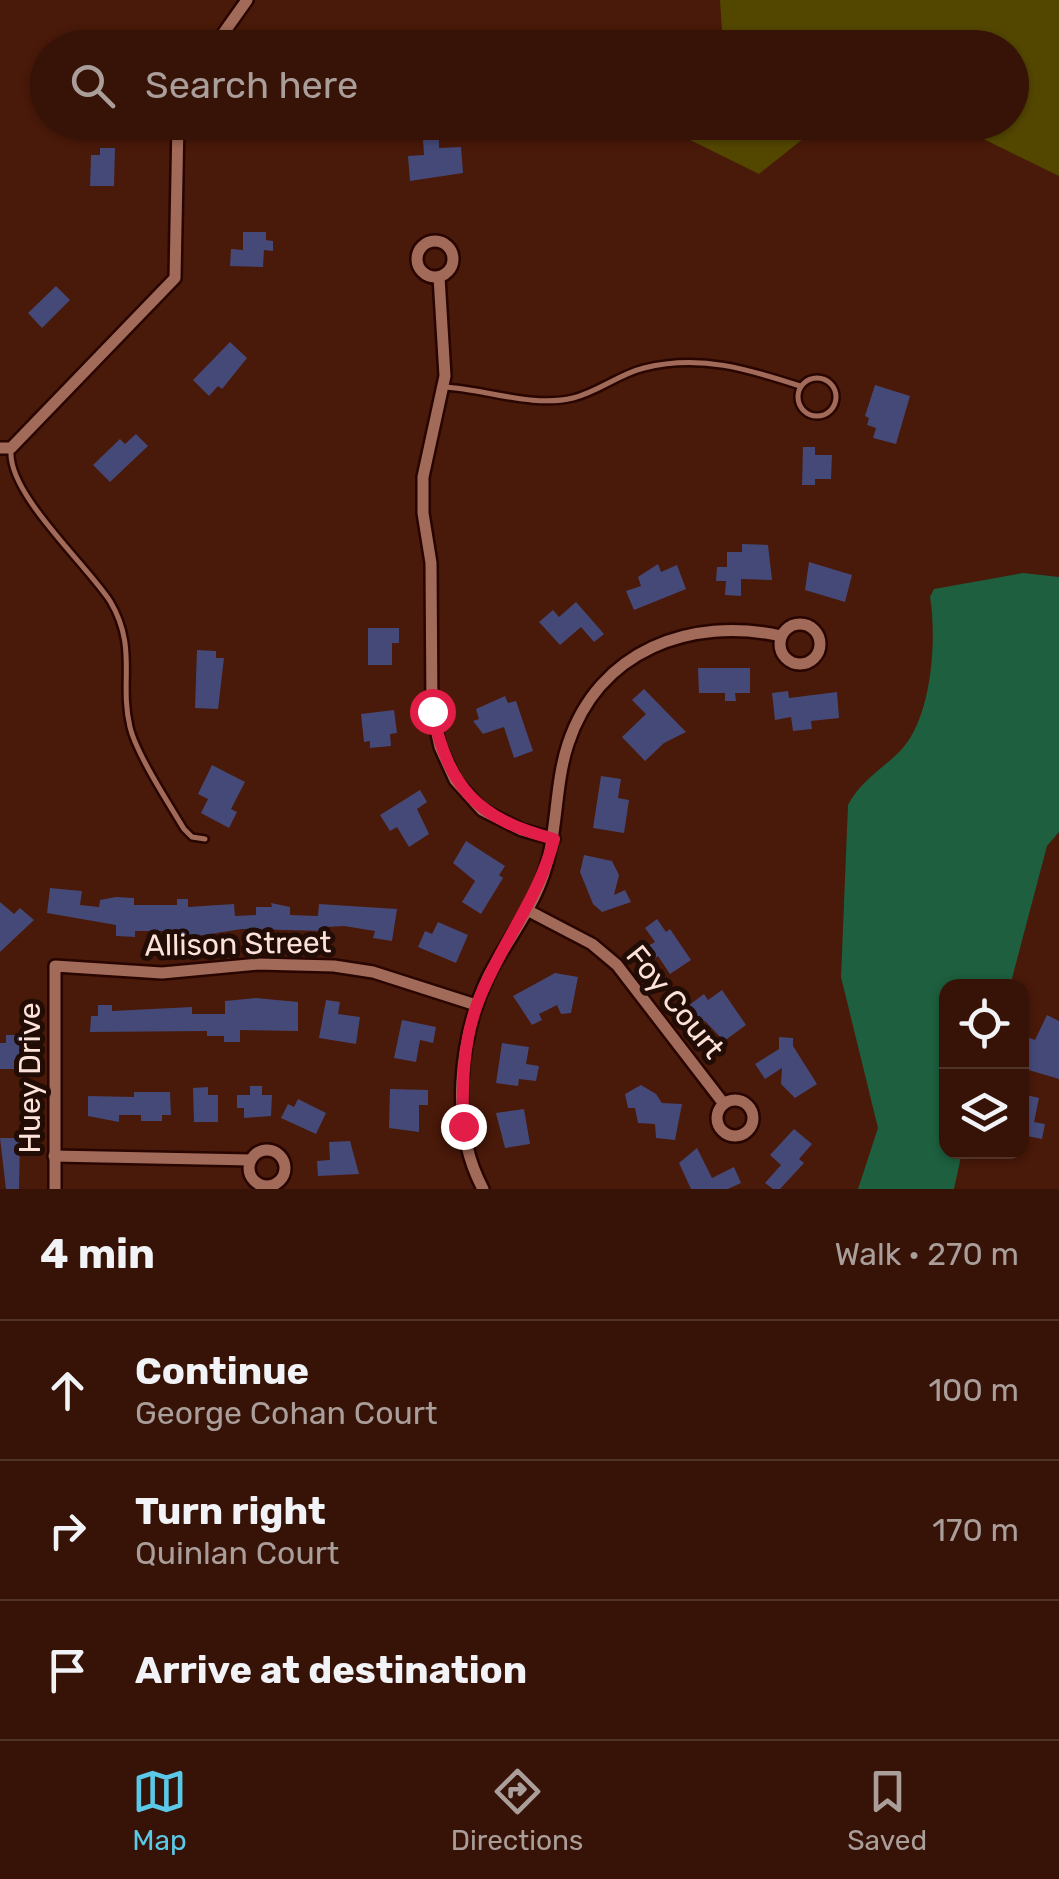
<!DOCTYPE html>
<meta charset="utf-8">
<style>
:root{--surface:#371307;--page:#3e1c11;--text:#f1f3f6;--muted:#aa9e9b;--line:#513228;--accent:#5ac8e6}
body{margin:0;font-family:Rubik,sans-serif;background:var(--page);color:var(--text)}
.controls{position:absolute;right:30px;bottom:30px;display:grid;overflow:hidden;border-radius:20px;box-shadow:0 2px 8px #0004}
.controls button{width:90px;height:90px;display:grid;place-items:center;padding:0;border:0;border-bottom:2px solid var(--line);background:var(--surface);color:var(--text);font:50px sans-serif}
.stop{position:absolute;width:30px;height:30px;margin:-22px;border:8px solid #e11d48;border-radius:50%;background:#fff}
.stop.end{background:#e11d48;border-color:#fff;box-shadow:0 2px 10px #0008}
.list{margin:0;padding:0;list-style:none}
h2{display:flex;justify-content:space-between;align-items:center;height:130px;margin:0;padding:0 40px;font-size:42px}
h2 small{font-size:32px;font-weight:400;color:var(--muted)}
.list li{display:grid;grid-template-columns:65px 1fr auto;gap:30px;align-items:center;box-sizing:border-box;height:140px;padding:0 40px;border-top:2px solid var(--line)}
.list b{display:block;font-size:38px;white-space:nowrap}
.list p{margin:0;font-size:32px;white-space:nowrap;color:var(--muted)}
.list em{font-size:32px;font-style:normal;color:var(--muted)}
.icon{flex:none;width:55px;height:55px;fill:none;stroke:currentColor;stroke-width:2;stroke-linecap:round;stroke-linejoin:round}
.map{position:relative;flex:none;width:1059px;height:1189px;overflow:hidden}
.search{position:absolute;background:var(--surface);box-shadow:0 2px 8px #0004;left:30px;right:30px;top:30px;height:110px;display:flex;align-items:center;gap:25px;box-sizing:border-box;padding:0 35px;border-radius:55px;color:var(--muted);font-size:38px}
.sheet{height:550px;background:var(--surface)}
nav{display:flex;justify-content:space-around;align-items:center;box-sizing:border-box;height:140px;border-top:2px solid var(--line);background:var(--surface);font-size:28px;color:var(--muted)}
nav a{display:grid;justify-items:center;gap:5px}
nav .on{color:var(--accent)}
.map>svg:first-child{display:block}
.green{fill:#534700}
.water{fill:#1d5f3f}
.building{fill:#454978}
.lines{fill:none;stroke-linecap:round;stroke-linejoin:round}
.service-casing{stroke:#280500;stroke-width:10}
.minor-casing{stroke:#280500;stroke-width:16}
.service{stroke:#a26a58;stroke-width:5}
.minor{stroke:#a26a58;stroke-width:11}
.route{stroke:#e11d48;stroke-width:12}
.labels{text-anchor:middle;dominant-baseline:central;stroke-width:10;stroke-linejoin:round;paint-order:stroke}
.street-label{font-size:30px;fill:#fce2d9;stroke:#210c06}
</style>
<div class="map">
<svg width="1059" height="1189" viewBox="0 0 1059 1189">
<rect width="100%" height="100%" fill="#491909"/>
<!-- green -->
<g class="green">
<path d="M 720,0 L 1059,0 L 1059,176 L 951,123 L 1012,122 L 1012,48 L 723,47 Z"/>
<path d="M 696,123 L 696,122 L 849,123 L 808,135 L 759,174 L 688,139 Z"/>
</g>
<!-- water -->
<path class="water" d="M 1023,573 L 1059,577 L 1059,832 L 1047,846 L 1010,986 L 946,986 L 946,1152 L 962,1152 L 954,1189 L 858,1189 L 878,1128 L 841,977 L 848,805 C 860,781 884,768 902,749 C 932,716 937,639 930,597 L 934,589 Z"/>
<!-- building -->
<g class="building">
<path d="M 439,138 L 439,148 L 461,147 L 463,173 L 410,181 L 408,156 L 424,155 L 423,139 Z"/>
<path d="M 100,148 L 115,148 L 114,186 L 90,186 L 91,155 L 100,155 Z"/>
<path d="M 243,232 L 266,232 L 266,240 L 273,241 L 273,251 L 264,250 L 263,267 L 230,266 L 231,249 L 243,250 Z"/>
<path d="M 56,286 L 70,300 L 42,328 L 28,313 Z"/>
<path d="M 230,342 L 247,358 L 222,389 L 218,386 L 209,396 L 193,380 Z"/>
<path d="M 875,385 L 910,396 L 896,444 L 873,438 L 876,428 L 867,425 L 869,418 L 865,416 Z"/>
<path d="M 136,434 L 148,446 L 110,482 L 93,465 L 120,439 L 125,444 Z"/>
<path d="M 803,447 L 815,447 L 815,455 L 832,455 L 831,479 L 815,479 L 815,485 L 802,485 Z"/>
<path d="M 742,544 L 768,545 L 772,580 L 741,579 L 741,596 L 725,595 L 726,581 L 716,581 L 717,567 L 727,567 L 727,552 L 742,552 Z"/>
<path d="M 809,562 L 852,575 L 845,602 L 805,590 Z"/>
<path d="M 658,564 L 661,572 L 677,565 L 686,589 L 634,610 L 626,591 L 641,586 L 638,577 Z"/>
<path d="M 576,602 L 604,634 L 594,642 L 581,627 L 560,645 L 539,622 L 553,610 L 559,617 Z"/>
<path d="M 368,628 L 399,628 L 399,643 L 392,643 L 392,665 L 368,665 Z"/>
<path d="M 197,650 L 216,651 L 216,658 L 224,658 L 218,709 L 195,708 Z"/>
<path d="M 698,668 L 750,668 L 750,693 L 735,693 L 736,701 L 725,701 L 725,693 L 699,693 Z"/>
<path d="M 644,689 L 686,732 L 664,743 L 645,761 L 622,737 L 646,714 L 632,700 Z"/>
<path d="M 788,691 L 789,698 L 837,692 L 839,718 L 811,721 L 812,729 L 793,731 L 791,717 L 775,720 L 772,693 Z"/>
<path d="M 505,696 L 508,703 L 516,701 L 533,751 L 514,758 L 504,727 L 483,734 L 473,721 L 479,719 L 476,709 Z"/>
<path d="M 394,710 L 397,733 L 390,734 L 391,746 L 370,748 L 370,741 L 364,742 L 361,714 Z"/>
<path d="M 212,765 L 245,782 L 231,809 L 237,812 L 229,828 L 201,813 L 208,799 L 198,794 Z"/>
<path d="M 601,776 L 621,779 L 618,798 L 629,800 L 624,833 L 593,828 Z"/>
<path d="M 420,790 L 427,802 L 417,809 L 429,834 L 409,847 L 397,827 L 390,831 L 380,815 Z"/>
<path d="M 466,841 L 505,866 L 499,875 L 503,878 L 481,914 L 462,902 L 475,881 L 453,863 Z"/>
<path d="M 584,855 L 612,861 L 619,875 L 614,895 L 625,890 L 631,902 L 602,912 L 593,904 L 580,872 Z"/>
<path d="M 50,888 L 82,891 L 80,905 L 99,907 L 100,900 L 116,897 L 134,898 L 134,905 L 177,905 L 177,899 L 188,899 L 188,907 L 234,904 L 235,916 L 256,915 L 256,907 L 272,907 L 271,903 L 290,907 L 290,915 L 318,916 L 319,904 L 397,909 L 392,941 L 373,938 L 375,931 L 344,926 L 326,927 L 326,931 L 242,929 L 191,937 L 170,937 L 170,931 L 135,931 L 135,937 L 116,936 L 116,925 L 47,913 Z"/>
<path d="M 0,902 L 14,914 L 20,908 L 34,920 L 0,952 Z"/>
<path d="M 657,919 L 666,932 L 670,929 L 691,960 L 670,974 L 658,956 L 653,960 L 644,948 L 655,942 L 645,928 Z"/>
<path d="M 438,922 L 468,935 L 456,963 L 418,947 L 425,931 L 432,934 Z"/>
<path d="M 555,973 L 578,977 L 571,1013 L 561,1014 L 557,1005 L 539,1014 L 542,1020 L 532,1025 L 513,996 Z"/>
<path d="M 722,990 L 746,1025 L 724,1041 L 705,1021 L 701,1024 L 688,1006 L 704,994 L 708,1000 Z"/>
<path d="M 256,998 L 298,1002 L 298,1031 L 240,1030 L 240,1042 L 224,1042 L 224,1036 L 207,1036 L 207,1031 L 90,1032 L 91,1016 L 98,1016 L 98,1005 L 112,1005 L 112,1011 L 192,1007 L 192,1014 L 225,1014 L 225,1001 Z"/>
<path d="M 326,1000 L 340,1002 L 338,1014 L 360,1017 L 356,1044 L 319,1038 Z"/>
<path d="M 1047,1015 L 1059,1021 L 1059,1079 L 1022,1068 L 1022,1049 L 1027,1037 L 1035,1040 Z"/>
<path d="M 402,1020 L 436,1027 L 433,1043 L 420,1040 L 416,1062 L 394,1058 Z"/>
<path d="M 6,1035 L 20,1035 L 20,1060 L 14,1060 L 14,1069 L 0,1069 L 0,1043 L 6,1043 Z"/>
<path d="M 779,1037 L 793,1038 L 793,1046 L 817,1084 L 795,1098 L 781,1084 L 782,1068 L 765,1079 L 755,1064 L 779,1049 Z"/>
<path d="M 502,1043 L 529,1047 L 526,1064 L 539,1066 L 536,1081 L 519,1079 L 518,1086 L 496,1083 Z"/>
<path d="M 641,1085 L 656,1094 L 662,1103 L 682,1104 L 675,1140 L 656,1138 L 655,1124 L 638,1123 L 635,1108 L 628,1108 L 625,1094 Z"/>
<path d="M 250,1086 L 262,1086 L 262,1095 L 272,1095 L 271,1116 L 244,1118 L 244,1108 L 237,1108 L 237,1095 L 250,1095 Z"/>
<path d="M 208,1087 L 208,1095 L 218,1095 L 218,1122 L 194,1122 L 193,1088 Z"/>
<path d="M 390,1089 L 428,1090 L 428,1105 L 419,1105 L 419,1132 L 389,1128 Z"/>
<path d="M 134,1092 L 170,1092 L 171,1115 L 162,1115 L 162,1121 L 141,1121 L 141,1115 L 119,1115 L 119,1122 L 88,1116 L 88,1096 L 134,1097 Z"/>
<path d="M 1022,1094 L 1039,1098 L 1034,1122 L 1045,1124 L 1042,1139 L 1022,1135 Z"/>
<path d="M 298,1099 L 326,1113 L 316,1134 L 281,1118 L 288,1104 L 294,1107 Z"/>
<path d="M 524,1109 L 530,1144 L 505,1148 L 496,1113 Z"/>
<path d="M 794,1129 L 812,1144 L 799,1159 L 804,1163 L 780,1189 L 773,1189 L 765,1183 L 781,1165 L 770,1155 Z"/>
<path d="M 0,1138 L 20,1138 L 19,1189 L 6,1189 Z"/>
<path d="M 350,1141 L 359,1174 L 318,1176 L 317,1161 L 330,1160 L 329,1142 Z"/>
<path d="M 697,1148 L 712,1178 L 734,1167 L 741,1183 L 728,1189 L 691,1189 L 679,1163 Z"/>
</g>
<g class="lines">
<!-- service casing -->
<g class="service-casing">
<g id="service">
<circle cx="817" cy="397" r="19"/>
<path d="M 444,387 C 485,389 533,408 573,398 C 598,392 619,374 644,368 C 700,354 748,369 800,386"/>
<path d="M 11,451 C 8,494 86,564 110,601 C 138,648 119,681 130,727 C 136,753 169,804 184,829 L 192,837 L 205,839"/>
</g>
</g>
<!-- minor casing -->
<g class="minor-casing">
<g id="minor">
<path d="M 213,48 L 247,0"/>
<circle cx="435" cy="259" r="18"/>
<path d="M 439,277 L 445,376 L 423,477 L 423,513 L 431,563 L 432,711 L 440,747 L 455,780 L 482,810 L 522,830 L 554,839"/>
<path d="M 0,448 L 11,448 L 175,278 L 178,122"/>
<circle cx="800" cy="644" r="20"/>
<path d="M 527,910 L 592,944 L 617,965 L 724,1104"/>
<circle cx="735" cy="1118" r="18"/>
<circle cx="267" cy="1168" r="18"/>
<path d="M 54,1156 L 251,1160"/>
<path d="M 55,1189 L 55,966 L 162,973 L 258,964 L 334,966 L 373,972 L 476,1005"/>
<path d="M 483,1189 C 449,1126 459,1039 488,977 C 504,945 527,917 540,884 C 559,838 553,790 568,744 C 599,650 691,616 781,636"/>
</g>
</g>
<!-- service -->
<use href="#service" class="service"/>
<!-- minor -->
<use href="#minor" class="minor"/>
</g>
<g class="lines">
<!-- route -->
<path class="route" d="M 432,711 C 449,788 477,819 554,839 C 539,899 500,944 478,1002 C 463,1041 462,1084 463,1126"/>
</g>
<g class="labels">
<!-- street labels -->
<g class="street-label">
<text transform="translate(238 944) rotate(-1)">Allison Street</text>
<text transform="translate(675 1002) rotate(51)">Foy Court</text>
<text transform="translate(30 1078) rotate(-90)">Huey Drive</text>
</g>
</g>
</svg>
<div class="controls">
<button><svg class="icon" aria-label="locate" viewBox="0 0 24 24"><circle cx="12" cy="12" r="6"/><path d="M12 2v4M12 18v4M2 12h4M18 12h4"/></svg></button>
<button><svg class="icon" aria-label="layers" viewBox="0 0 24 24"><path d="M12 4l9 5-9 5-9-5zM3 14l9 5 9-5"/></svg></button>
</div>
<div class="stop" style="left:432px;top:711px"></div>
<div class="stop end" style="left:463px;top:1126px"></div>
<div class="search"><svg class="icon" aria-label="search" viewBox="0 0 24 24"><circle cx="10" cy="10" r="6"/><path d="M15 15l6 6"/></svg>Search here</div>
</div>
<section class="sheet">
<h2>4 min<small>Walk · 270 m</small></h2>
<ul class="list">
<li><svg class="icon" aria-label="ahead" viewBox="0 0 24 24"><path d="M12 20V5M6 11l6-6 6 6"/></svg><div><b>Continue</b><p>George Cohan Court</p></div><em>100 m</em></li>
<li><svg class="icon" aria-label="right" viewBox="0 0 24 24"><path d="M7 20v-9h11M14 6l5 5-5 5"/></svg><div><b>Turn right</b><p>Quinlan Court</p></div><em>170 m</em></li>
<li><svg class="icon" aria-label="arrive" viewBox="0 0 24 24"><path d="M6 21V4h12l-3 4 3 4H6"/></svg><div><b>Arrive at destination</b></div></li>
</ul>
</section>
<nav>
<a class="on"><svg class="icon" aria-label="map" viewBox="0 0 24 24"><path d="M3 6l6-2 6 2 6-2v14l-6 2-6-2-6 2zM9 4v14M15 6v14"/></svg>Map</a>
<a><svg class="icon" aria-label="directions" viewBox="0 0 24 24"><path d="M12 3l9 9-9 9-9-9zM9 14v-3h6M13 9l2 2-2 2"/></svg>Directions</a>
<a><svg class="icon" aria-label="saved" viewBox="0 0 24 24"><path d="M7 4h10v16l-5-4-5 4z"/></svg>Saved</a>
</nav>
